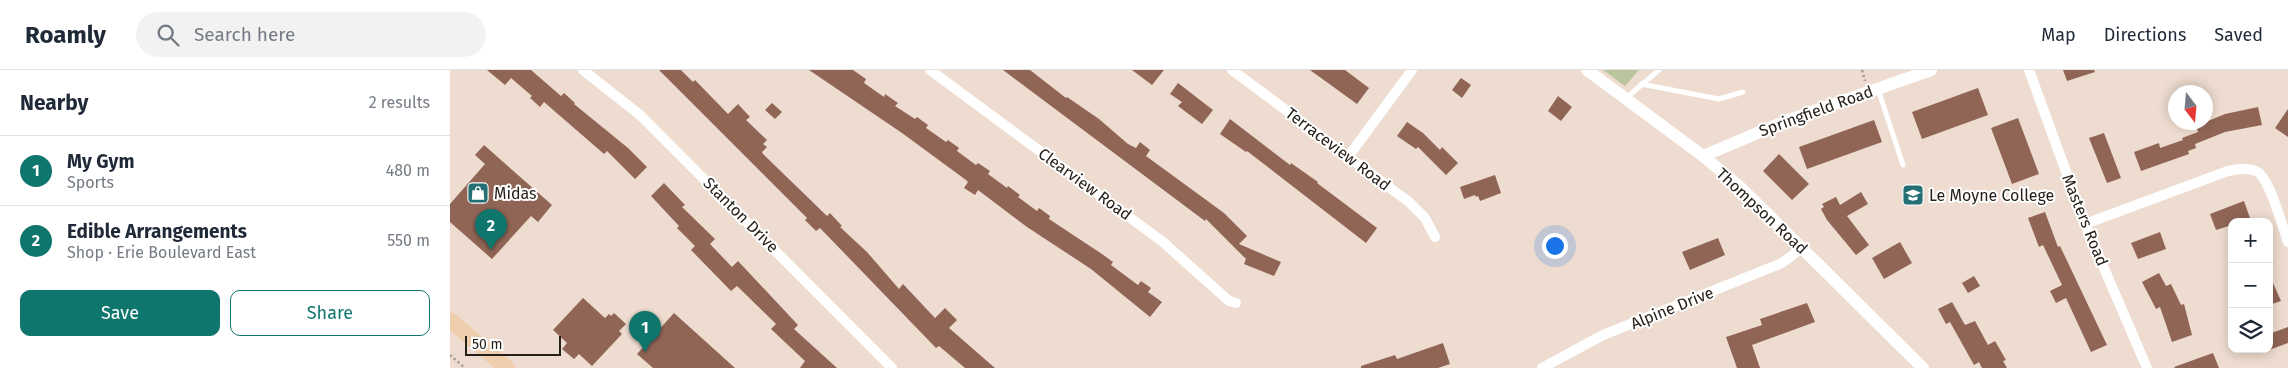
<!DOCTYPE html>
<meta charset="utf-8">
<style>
:root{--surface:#fff;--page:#f2f2f3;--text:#1f2937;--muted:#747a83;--line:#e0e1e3;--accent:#0f766e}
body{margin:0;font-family:"Fira Sans",sans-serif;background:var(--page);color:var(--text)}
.controls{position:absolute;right:15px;bottom:15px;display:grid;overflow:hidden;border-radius:10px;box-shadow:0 2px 12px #0003}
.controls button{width:45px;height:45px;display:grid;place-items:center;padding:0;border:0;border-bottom:1px solid var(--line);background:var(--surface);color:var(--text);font:25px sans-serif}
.compass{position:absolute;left:1718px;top:15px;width:45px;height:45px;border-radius:50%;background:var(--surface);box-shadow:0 2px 12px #0003;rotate:164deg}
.scale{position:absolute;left:15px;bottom:12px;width:96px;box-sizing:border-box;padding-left:5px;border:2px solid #26201b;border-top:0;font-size:14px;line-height:18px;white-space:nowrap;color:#26201b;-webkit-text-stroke:4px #fff;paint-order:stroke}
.you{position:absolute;left:1104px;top:175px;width:18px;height:18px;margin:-12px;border:4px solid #fff;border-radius:50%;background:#1a73e8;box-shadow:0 0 0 8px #1a73e833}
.badge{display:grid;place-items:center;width:32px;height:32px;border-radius:50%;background:var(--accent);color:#fff;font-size:16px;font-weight:700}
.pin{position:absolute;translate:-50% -41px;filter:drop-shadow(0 1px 2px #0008)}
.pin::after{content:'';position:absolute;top:26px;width:18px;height:15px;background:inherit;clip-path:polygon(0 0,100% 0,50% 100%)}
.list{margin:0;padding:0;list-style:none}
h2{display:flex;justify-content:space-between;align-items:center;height:65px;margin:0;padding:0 20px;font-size:21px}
h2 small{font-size:16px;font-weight:400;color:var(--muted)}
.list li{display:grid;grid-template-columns:32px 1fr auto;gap:15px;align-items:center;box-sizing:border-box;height:70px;padding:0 20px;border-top:1px solid var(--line)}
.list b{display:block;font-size:19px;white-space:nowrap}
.list p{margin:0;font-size:16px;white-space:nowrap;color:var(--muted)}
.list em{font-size:16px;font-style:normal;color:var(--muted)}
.actions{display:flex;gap:10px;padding:15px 20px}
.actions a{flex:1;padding:11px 0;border:1px solid var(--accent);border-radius:10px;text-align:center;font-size:18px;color:var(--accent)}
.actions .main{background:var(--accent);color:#fff}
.icon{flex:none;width:28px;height:28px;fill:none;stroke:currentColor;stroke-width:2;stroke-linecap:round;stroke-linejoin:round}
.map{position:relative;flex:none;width:1838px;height:298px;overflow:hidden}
header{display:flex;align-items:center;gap:30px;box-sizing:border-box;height:70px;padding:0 25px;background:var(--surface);border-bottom:1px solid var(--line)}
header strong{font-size:24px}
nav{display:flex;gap:28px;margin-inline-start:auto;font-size:18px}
.search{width:350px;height:45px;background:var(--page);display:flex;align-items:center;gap:12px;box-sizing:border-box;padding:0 18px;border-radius:28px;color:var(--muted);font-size:19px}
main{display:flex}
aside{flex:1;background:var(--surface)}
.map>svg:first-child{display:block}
.green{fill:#bbc59d}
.building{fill:#906555}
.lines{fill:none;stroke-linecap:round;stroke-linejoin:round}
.path{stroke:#ab9e94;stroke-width:2.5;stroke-dasharray:2.5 2.5;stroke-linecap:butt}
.service{stroke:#fff;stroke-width:5}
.minor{stroke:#fff;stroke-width:10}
.tertiary{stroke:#fff;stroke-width:12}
.primary{stroke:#efcead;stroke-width:16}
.labels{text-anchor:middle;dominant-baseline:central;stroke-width:4;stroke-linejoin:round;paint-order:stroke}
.street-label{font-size:16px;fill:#26201b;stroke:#fff}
.poi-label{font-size:16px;fill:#26201b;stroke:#fff;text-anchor:start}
</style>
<header>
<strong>Roamly</strong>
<div class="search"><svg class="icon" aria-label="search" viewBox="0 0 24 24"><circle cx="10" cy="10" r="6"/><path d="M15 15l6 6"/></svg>Search here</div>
<nav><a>Map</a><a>Directions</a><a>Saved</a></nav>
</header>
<main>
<aside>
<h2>Nearby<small>2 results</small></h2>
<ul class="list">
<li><span class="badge">1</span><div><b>My Gym</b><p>Sports</p></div><em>480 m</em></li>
<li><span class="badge">2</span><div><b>Edible Arrangements</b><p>Shop · Erie Boulevard East</p></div><em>550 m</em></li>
</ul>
<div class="actions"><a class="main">Save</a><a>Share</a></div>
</aside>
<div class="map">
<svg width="1838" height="298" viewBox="0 0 1838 298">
<rect width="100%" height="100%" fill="#eddccf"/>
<!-- green -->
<path class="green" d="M 1153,0 L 1189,0 L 1175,16 Z"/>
<!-- building -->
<g class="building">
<path d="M 37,0 L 81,0 L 111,26 L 114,23 L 125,33 L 124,34 L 178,78 L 197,97 L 185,109 L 157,81 L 154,84 L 94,32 L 90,37 L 80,28 L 82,26 L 61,8 L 55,15 Z"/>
<path d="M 209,0 L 231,0 L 243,12 L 245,10 L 278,44 L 288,34 L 300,47 L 296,50 L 317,70 L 313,74 L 317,77 L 312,82 L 313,84 L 377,146 L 380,143 L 392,156 L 390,157 L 417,182 L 449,219 L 453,214 L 485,248 L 495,238 L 507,250 L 499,258 L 545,298 L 515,298 L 489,276 L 486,278 L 370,158 L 366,161 L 355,150 L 357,148 Z"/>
<path d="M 359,0 L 403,0 L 416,9 L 414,13 L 434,27 L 435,24 L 448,33 L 445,36 L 465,49 L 467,47 L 478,55 L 476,58 L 496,72 L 498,70 L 509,78 L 507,81 L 526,95 L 528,93 L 540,101 L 538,104 L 557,118 L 558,116 L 570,125 L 568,127 L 587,141 L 589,138 L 600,146 L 599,149 L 652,184 L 663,192 L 661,195 L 688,215 L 691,211 L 701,218 L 698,222 L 712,232 L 700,247 L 641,199 L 577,157 L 528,120 L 525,125 L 514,118 L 518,112 L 516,110 L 452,63 Z"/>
<path d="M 553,0 L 580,0 L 616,28 L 617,27 L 649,49 L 678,74 L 686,78 L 690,72 L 700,80 L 696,86 L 774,143 L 797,166 L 789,174 L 831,192 L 824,206 L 794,194 L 796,189 L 756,149 L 755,151 Z"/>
<path d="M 682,0 L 714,0 L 702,15 Z"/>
<path d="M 860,0 L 895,0 L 919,18 L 907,34 Z"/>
<path d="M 1613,0 L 1644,0 L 1645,2 L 1617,11 Z"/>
<path d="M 1011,8 L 1021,15 L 1012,28 L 1002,20 Z"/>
<path d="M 728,13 L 763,40 L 752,54 L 728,36 L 732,32 L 720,24 Z"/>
<path d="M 1528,18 L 1538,45 L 1472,69 L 1462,42 Z"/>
<path d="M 1108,26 L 1122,37 L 1111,51 L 1098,41 Z"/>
<path d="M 322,33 L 332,42 L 325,49 L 315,40 Z"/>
<path d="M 1808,37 L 1812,55 L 1775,62 L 1745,74 L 1746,78 L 1738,81 L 1739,84 L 1691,101 L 1684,82 L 1709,73 L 1710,78 L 1733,70 L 1732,68 L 1748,62 L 1746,56 L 1775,44 Z"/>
<path d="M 1838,39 L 1838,67 L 1825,58 Z"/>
<path d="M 1568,48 L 1589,104 L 1562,114 L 1541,58 Z"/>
<path d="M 780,49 L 840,95 L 841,93 L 868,112 L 867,113 L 927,158 L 916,173 L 797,81 L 796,82 L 770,64 Z"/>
<path d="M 1424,50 L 1432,72 L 1357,99 L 1349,77 Z"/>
<path d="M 957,52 L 973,63 L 990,80 L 992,77 L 1008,93 L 996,105 L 968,77 L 966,79 L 947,66 Z"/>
<path d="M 1654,63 L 1671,108 L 1657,113 L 1639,68 Z"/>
<path d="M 34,75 L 102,135 L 88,152 L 81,146 L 42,189 L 0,152 L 0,134 L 35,94 L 25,85 Z"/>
<path d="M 1329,84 L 1359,114 L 1342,130 L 1313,101 Z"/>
<path d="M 1045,105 L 1051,123 L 1030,131 L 1028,126 L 1026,127 L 1025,125 L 1014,129 L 1010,117 Z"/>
<path d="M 214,113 L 235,135 L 232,137 L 265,169 L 260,174 L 282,197 L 288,191 L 348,255 L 344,259 L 387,298 L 350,298 L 355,291 L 321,259 L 326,254 L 287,216 L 281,221 L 241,180 L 245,176 L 227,158 L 229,156 L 201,126 Z"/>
<path d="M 1411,122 L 1418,134 L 1397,146 L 1419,175 L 1406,185 L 1377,150 L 1371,139 L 1374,137 L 1372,134 L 1386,127 L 1390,135 Z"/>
<path d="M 1794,131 L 1800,148 L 1782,152 L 1782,155 L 1766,160 L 1760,144 Z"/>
<path d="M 1595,142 L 1608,177 L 1610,176 L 1657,275 L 1641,282 L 1616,228 L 1606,233 L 1600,221 L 1612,215 L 1593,175 L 1589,177 L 1578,148 Z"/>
<path d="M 1710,162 L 1716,179 L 1688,189 L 1681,173 Z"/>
<path d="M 1268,168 L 1275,185 L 1240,200 L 1232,182 Z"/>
<path d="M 1450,172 L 1462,193 L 1434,209 L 1422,188 Z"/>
<path d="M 1709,203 L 1716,216 L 1721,214 L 1731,235 L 1734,234 L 1742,265 L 1722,272 L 1710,237 L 1706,239 L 1692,212 Z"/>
<path d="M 1819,204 L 1831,231 L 1819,235 Z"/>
<path d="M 1524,206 L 1530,216 L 1518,223 L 1512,213 Z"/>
<path d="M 133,228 L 155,248 L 159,244 L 161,246 L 164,243 L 176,254 L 169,261 L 172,264 L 142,296 L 129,284 L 124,289 L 112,279 L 117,273 L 103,260 Z"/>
<path d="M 1502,232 L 1515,255 L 1525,251 L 1538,275 L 1545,271 L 1556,290 L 1553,291 L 1557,298 L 1532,298 L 1529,292 L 1524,295 L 1500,252 L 1496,254 L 1488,239 Z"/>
<path d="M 1357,233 L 1365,252 L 1302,275 L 1310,298 L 1287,298 L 1276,267 L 1312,255 L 1310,249 Z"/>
<path d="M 224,243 L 285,298 L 203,298 L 187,284 Z"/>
<path d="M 1838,257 L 1838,273 L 1819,280 L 1819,264 Z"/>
<path d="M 993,273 L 1000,294 L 988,298 L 911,298 L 911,296 L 945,285 L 947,289 Z"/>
<path d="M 1763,283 L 1769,298 L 1725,298 L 1724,297 Z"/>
</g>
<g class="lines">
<!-- path -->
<g class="path">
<path d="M 1412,0 L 1415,11"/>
<path d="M 0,285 L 15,298"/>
</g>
<!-- service -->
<g class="service">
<path d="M 1191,14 L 1269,29 L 1293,22"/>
<path d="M 1428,19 L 1453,95"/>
<path d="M 1176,28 L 1209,0"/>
</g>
<!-- minor -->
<g class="minor">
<path d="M 133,0 L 190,45 L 442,298"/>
<path d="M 480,0 L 713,172 L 779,231 L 786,233"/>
<path d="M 782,0 L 959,132 L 975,148 L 985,167"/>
<path d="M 1579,0 L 1635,154 L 1697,298"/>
<path d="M 898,87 L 962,0"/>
<path d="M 1635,154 L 1778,101 C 1787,99 1797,97 1806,101 C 1820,107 1832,157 1838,172"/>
<path d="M 1092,298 L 1153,265 L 1332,193 L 1352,178"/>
</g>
<!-- tertiary -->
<g class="tertiary">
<path d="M 1137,0 L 1253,86 L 1290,117 L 1473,298"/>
<path d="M 1253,86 L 1336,51 L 1481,0"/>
</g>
<!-- primary -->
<path class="primary" d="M 0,250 L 57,298"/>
</g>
<!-- icons -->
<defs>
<g id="shop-square" transform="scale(1.125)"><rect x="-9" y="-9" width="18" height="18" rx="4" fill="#246f74" stroke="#fff"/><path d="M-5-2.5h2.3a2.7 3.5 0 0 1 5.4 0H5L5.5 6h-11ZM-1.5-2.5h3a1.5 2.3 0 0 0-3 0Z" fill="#fff"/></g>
<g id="university-square" transform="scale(1.125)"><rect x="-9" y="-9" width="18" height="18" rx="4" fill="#246f74" stroke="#fff"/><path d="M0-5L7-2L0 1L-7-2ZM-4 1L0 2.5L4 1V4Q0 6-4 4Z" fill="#fff"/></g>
</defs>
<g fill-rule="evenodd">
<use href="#shop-square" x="28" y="123"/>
<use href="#university-square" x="1463" y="125"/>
</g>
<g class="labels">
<!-- street labels -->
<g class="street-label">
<text transform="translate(1366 41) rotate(-20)">Springfield Road</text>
<text transform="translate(888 79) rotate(37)">Terraceview Road</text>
<text transform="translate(635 114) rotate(36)">Clearview Road</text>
<text transform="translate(1312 141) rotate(43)">Thompson Road</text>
<text transform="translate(291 145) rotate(45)">Stanton Drive</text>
<text transform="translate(1635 150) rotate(68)">Masters Road</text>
<text transform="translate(1222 238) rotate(-22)">Alpine Drive</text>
</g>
<!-- poi labels -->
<g class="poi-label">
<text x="44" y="123">Midas</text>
<text x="1479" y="125">Le Moyne College</text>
</g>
</g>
</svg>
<div class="controls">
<button>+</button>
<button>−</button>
<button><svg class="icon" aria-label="layers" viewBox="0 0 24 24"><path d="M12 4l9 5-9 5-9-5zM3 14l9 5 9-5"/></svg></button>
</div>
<svg class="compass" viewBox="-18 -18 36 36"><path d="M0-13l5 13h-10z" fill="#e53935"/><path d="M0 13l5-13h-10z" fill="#747a83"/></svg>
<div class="scale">50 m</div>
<div class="you"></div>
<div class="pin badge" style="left:195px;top:282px">1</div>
<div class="pin badge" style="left:41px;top:180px">2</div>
</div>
</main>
